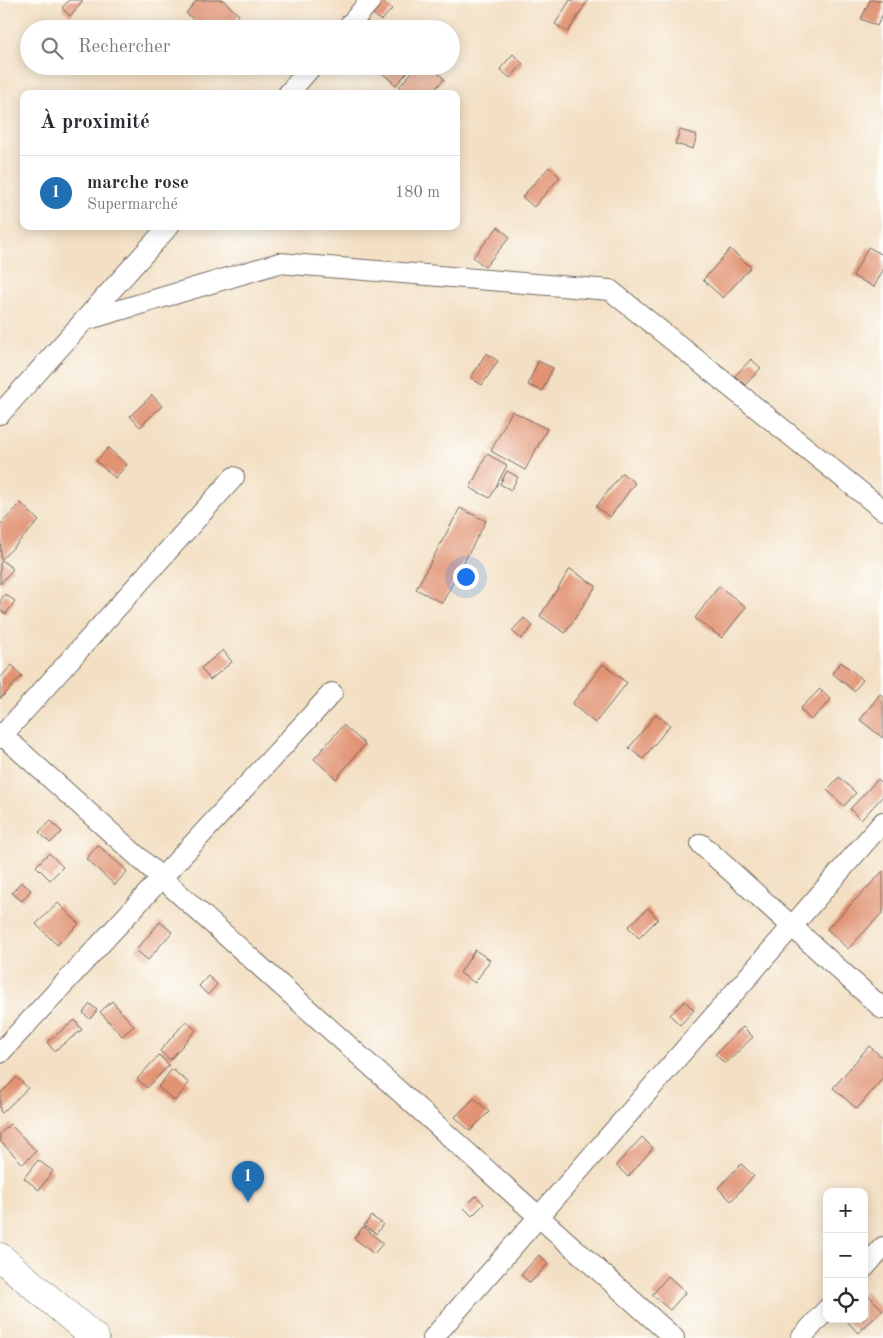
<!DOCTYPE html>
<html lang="fr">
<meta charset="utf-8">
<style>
:root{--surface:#fff;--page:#f7f7f7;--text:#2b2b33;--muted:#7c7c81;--line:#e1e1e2;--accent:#1f6fb2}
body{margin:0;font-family:"Old Standard TT",serif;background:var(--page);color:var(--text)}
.controls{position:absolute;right:15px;bottom:15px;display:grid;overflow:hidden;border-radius:10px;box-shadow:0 2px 12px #0003}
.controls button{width:45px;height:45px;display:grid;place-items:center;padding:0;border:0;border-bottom:1px solid var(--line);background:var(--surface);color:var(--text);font:25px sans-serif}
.you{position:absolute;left:465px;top:576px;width:18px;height:18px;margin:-12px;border:4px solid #fff;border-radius:50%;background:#1a73e8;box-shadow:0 0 0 8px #1a73e833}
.badge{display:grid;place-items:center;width:32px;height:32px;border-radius:50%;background:var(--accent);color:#fff;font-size:16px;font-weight:700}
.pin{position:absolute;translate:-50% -41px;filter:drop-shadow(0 1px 2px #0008)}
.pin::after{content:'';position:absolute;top:26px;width:18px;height:15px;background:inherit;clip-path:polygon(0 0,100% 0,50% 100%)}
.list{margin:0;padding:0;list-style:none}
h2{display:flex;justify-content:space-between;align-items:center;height:65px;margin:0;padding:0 20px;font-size:21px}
h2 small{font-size:16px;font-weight:400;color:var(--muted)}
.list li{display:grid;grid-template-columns:32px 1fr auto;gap:15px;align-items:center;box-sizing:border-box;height:75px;padding:0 20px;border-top:1px solid var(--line)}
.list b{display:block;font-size:19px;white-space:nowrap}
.list p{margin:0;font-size:16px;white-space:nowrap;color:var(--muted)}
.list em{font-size:16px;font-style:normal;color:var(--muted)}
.icon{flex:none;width:28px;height:28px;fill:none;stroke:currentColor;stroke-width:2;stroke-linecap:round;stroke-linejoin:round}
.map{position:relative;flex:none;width:883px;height:1338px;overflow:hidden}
.search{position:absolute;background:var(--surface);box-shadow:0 2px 12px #0003;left:20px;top:20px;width:440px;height:55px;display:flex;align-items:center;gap:12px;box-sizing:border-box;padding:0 18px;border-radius:28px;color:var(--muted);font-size:19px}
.panel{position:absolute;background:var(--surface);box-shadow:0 2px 12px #0003;left:20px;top:90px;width:440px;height:140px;border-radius:10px}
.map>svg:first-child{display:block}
.building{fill:#e19373}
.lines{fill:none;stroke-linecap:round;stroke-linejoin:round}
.street-casing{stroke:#716a60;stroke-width:22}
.secondary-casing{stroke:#716a60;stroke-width:29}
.street{stroke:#fff;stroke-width:20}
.secondary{stroke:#fff;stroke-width:28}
</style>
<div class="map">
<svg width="883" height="1338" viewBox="0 0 883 1338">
<rect width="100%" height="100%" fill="#fdfcf7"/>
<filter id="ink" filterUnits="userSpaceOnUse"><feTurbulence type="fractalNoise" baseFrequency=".02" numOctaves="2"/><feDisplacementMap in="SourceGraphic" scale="10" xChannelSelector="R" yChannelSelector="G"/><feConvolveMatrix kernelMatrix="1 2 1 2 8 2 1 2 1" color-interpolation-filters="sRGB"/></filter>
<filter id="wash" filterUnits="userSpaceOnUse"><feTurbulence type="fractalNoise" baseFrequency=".0096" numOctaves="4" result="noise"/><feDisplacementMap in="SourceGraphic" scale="20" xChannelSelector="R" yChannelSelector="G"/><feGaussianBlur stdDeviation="1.12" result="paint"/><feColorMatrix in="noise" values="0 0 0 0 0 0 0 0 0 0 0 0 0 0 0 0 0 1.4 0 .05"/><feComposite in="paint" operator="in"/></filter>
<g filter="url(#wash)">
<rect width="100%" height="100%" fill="#f3dfc3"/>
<g id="blocks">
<!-- building -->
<g class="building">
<path d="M 69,0 L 83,0 L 70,16 L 62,8 Z"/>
<path d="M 197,0 L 223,0 L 239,15 L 227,29 L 204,29 L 186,13 Z"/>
<path d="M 380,0 L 392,9 L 381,21 L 370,11 Z"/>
<path d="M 570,0 L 588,0 L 568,32 L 555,24 Z"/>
<path d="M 870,0 L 883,0 L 883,13 L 877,26 L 861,19 Z"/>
<path d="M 362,17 L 376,29 L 352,29 Z"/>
<path d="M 513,54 L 523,64 L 510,78 L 500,69 Z"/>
<path d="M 376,66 L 411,66 L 412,67 L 396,85 L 375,67 Z"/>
<path d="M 417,66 L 431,66 L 444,79 L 431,94 L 407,94 L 399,87 Z"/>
<path d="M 680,130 L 697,135 L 693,149 L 675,144 Z"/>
<path d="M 549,167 L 560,177 L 534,207 L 522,197 Z"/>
<path d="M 498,227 L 510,237 L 485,267 L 473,257 Z"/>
<path d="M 868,247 L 883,255 L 883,270 L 874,287 L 853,276 Z"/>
<path d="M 730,249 L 751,267 L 723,298 L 703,280 Z"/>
<path d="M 486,353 L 498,361 L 482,385 L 471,378 Z"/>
<path d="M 751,359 L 761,368 L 745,385 L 735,376 Z"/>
<path d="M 538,361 L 553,368 L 542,391 L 528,385 Z"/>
<path d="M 152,395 L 162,406 L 140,427 L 130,416 Z"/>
<path d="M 512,411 L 547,429 L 525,470 L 491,451 Z"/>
<path d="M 108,448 L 127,465 L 115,478 L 96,461 Z"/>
<path d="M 487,454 L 507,465 L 490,498 L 470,488 Z"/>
<path d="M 507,471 L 518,477 L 511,490 L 500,484 Z"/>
<path d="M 622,473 L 635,483 L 610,517 L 596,507 Z"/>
<path d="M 21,503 L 39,521 L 1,560 L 0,525 Z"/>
<path d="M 460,508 L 486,521 L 442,603 L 416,589 Z"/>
<path d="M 2,560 L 13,569 L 0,584 L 0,564 Z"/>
<path d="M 570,569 L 596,586 L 565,633 L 540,616 Z"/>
<path d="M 719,586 L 746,607 L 722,638 L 695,618 Z"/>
<path d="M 5,594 L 15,601 L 6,614 L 0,610 L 0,601 Z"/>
<path d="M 524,618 L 533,626 L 521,639 L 512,631 Z"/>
<path d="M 223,650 L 232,662 L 210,680 L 201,668 Z"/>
<path d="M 841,662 L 863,680 L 854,691 L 832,673 Z"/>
<path d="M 603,664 L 627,683 L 595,723 L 572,704 Z"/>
<path d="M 12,665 L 22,676 L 0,699 L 0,678 Z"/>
<path d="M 820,689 L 831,700 L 811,720 L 800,709 Z"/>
<path d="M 880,694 L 883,696 L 883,738 L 860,720 Z"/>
<path d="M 656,714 L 670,725 L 643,759 L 629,748 Z"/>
<path d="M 343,725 L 365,744 L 336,779 L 314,759 Z"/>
<path d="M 839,777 L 856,793 L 844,806 L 827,790 Z"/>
<path d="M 878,779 L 883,784 L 883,796 L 861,820 L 850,809 Z"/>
<path d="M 51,821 L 62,832 L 50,843 L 39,832 Z"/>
<path d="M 98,845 L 127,871 L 115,885 L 86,859 Z"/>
<path d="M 49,853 L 63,867 L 50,880 L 36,866 Z"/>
<path d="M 883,871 L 883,912 L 848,949 L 827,929 Z"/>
<path d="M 21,882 L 31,890 L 22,901 L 12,893 Z"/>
<path d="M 58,903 L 79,924 L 57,945 L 36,924 Z"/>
<path d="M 648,908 L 658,919 L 639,938 L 628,927 Z"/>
<path d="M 160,922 L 172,932 L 148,960 L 136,950 Z"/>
<path d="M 475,950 L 490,960 L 475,983 L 460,973 Z"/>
<path d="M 208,976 L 217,984 L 208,995 L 199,986 Z"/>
<path d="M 112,1001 L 134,1026 L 122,1036 L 100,1012 Z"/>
<path d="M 685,1001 L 694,1010 L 680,1025 L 670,1015 Z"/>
<path d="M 90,1004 L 97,1010 L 90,1019 L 83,1013 Z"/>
<path d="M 75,1020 L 82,1030 L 54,1051 L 47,1042 Z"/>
<path d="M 186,1021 L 196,1030 L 170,1060 L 160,1051 Z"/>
<path d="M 743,1027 L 753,1037 L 725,1064 L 715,1054 Z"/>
<path d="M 869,1046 L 883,1058 L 883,1078 L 857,1109 L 833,1088 Z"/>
<path d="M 159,1055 L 169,1065 L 147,1088 L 137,1079 Z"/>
<path d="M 172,1069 L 189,1083 L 175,1101 L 158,1087 Z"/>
<path d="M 17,1077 L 28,1088 L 2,1113 L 0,1111 L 0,1094 Z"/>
<path d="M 474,1098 L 489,1112 L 470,1131 L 455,1117 Z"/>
<path d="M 10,1124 L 36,1151 L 23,1164 L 0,1141 L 0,1134 Z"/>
<path d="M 642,1137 L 653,1148 L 628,1177 L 616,1165 Z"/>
<path d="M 38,1160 L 53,1171 L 39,1190 L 24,1178 Z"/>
<path d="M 741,1164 L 754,1176 L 731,1201 L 718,1188 Z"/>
<path d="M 476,1196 L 484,1204 L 472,1216 L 464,1208 Z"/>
<path d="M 371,1216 L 383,1224 L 376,1234 L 364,1226 Z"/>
<path d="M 363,1227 L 383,1243 L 374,1254 L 354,1238 Z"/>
<path d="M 539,1255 L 548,1264 L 530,1283 L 521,1275 Z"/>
<path d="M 668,1276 L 686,1292 L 670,1310 L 652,1295 Z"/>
<path d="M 864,1291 L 883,1310 L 858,1333 L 845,1319 L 864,1319 Z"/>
</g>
</g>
</g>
<g filter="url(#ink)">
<use href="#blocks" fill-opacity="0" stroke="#716a60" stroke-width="1"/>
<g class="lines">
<!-- street casing -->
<g class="street-casing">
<g id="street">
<path d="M 346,29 L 371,0"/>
<path d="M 288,94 L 312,66"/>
<path d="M 86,320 L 279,263 L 610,290 L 883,510"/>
<path d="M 0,414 L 169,226"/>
<path d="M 0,733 L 674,1338"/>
<path d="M 0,738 L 234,477"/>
<path d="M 701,844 L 883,1009"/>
<path d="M 0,1053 L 332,693"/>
<path d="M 864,1268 L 883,1247"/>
<path d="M 433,1338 L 883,822"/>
<path d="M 801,1338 L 827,1309"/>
</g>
</g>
<!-- secondary casing -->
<g class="secondary-casing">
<path id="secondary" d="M 0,1257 L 95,1338"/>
</g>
<!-- street -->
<use href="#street" class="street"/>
<!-- secondary -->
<use href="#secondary" class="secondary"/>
</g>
</g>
</svg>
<div class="controls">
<button>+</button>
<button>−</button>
<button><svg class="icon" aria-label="locate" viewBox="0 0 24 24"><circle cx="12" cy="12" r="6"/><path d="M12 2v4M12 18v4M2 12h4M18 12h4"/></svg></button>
</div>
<div class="you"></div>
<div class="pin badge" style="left:248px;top:1202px">1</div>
<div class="search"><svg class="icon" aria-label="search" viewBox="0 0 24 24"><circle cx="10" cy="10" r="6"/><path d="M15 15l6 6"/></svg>Rechercher</div>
<section class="panel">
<h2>À proximité<small></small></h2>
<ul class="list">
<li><span class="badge">1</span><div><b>marche rose</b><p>Supermarché</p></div><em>180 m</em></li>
</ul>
</section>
</div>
